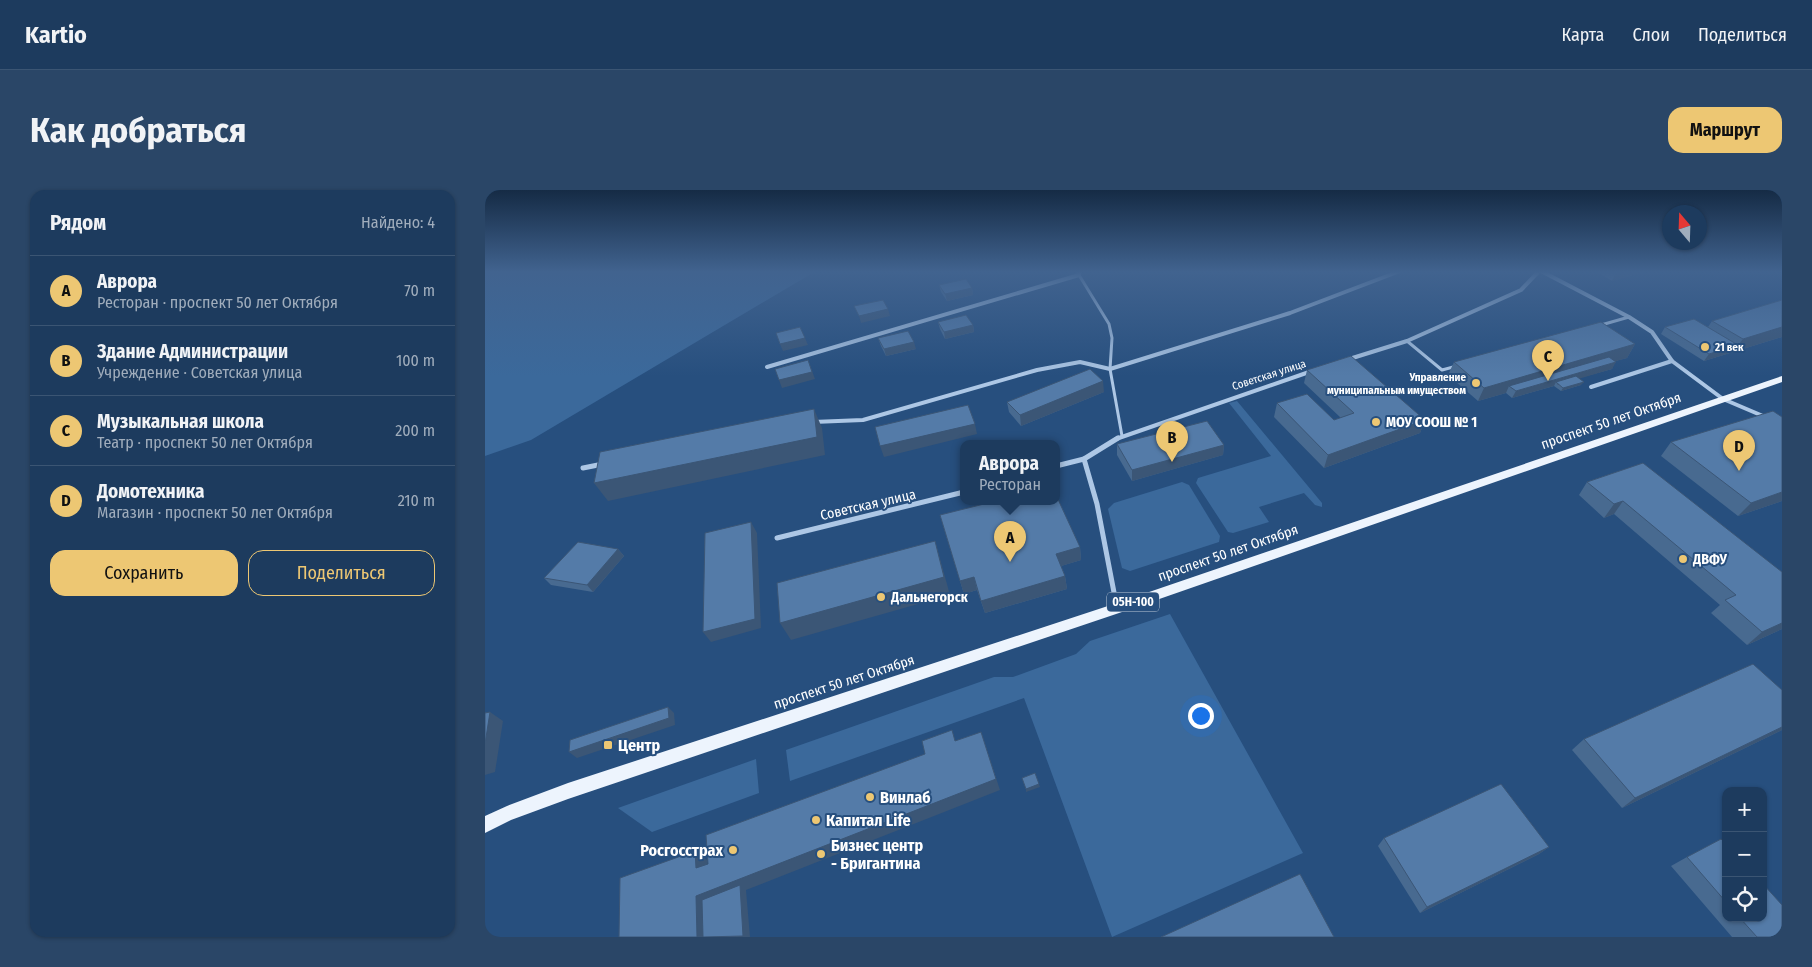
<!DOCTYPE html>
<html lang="ru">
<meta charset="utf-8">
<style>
:root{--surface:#1d3b5e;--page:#2a4667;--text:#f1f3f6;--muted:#a0adbc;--line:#3b5573;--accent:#edc773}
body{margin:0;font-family:"Fira Sans Condensed",sans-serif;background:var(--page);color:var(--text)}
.controls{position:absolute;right:15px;bottom:15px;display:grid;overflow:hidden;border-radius:10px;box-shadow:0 1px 4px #0004}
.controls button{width:45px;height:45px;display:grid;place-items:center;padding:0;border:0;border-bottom:1px solid var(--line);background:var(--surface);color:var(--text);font:25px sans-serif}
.compass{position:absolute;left:1177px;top:15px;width:45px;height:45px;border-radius:50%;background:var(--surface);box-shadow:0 1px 4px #0004;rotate:341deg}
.you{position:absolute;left:715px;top:525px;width:18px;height:18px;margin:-12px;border:4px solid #fff;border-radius:50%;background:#1a73e8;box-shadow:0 0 0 8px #1a73e833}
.badge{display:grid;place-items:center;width:32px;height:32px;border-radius:50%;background:var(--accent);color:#111;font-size:16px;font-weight:700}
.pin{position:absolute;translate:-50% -41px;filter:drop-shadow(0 1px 2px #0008)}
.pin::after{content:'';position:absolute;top:26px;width:18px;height:15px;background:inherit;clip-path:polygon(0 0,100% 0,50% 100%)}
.popup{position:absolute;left:475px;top:250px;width:100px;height:65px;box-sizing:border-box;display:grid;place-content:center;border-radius:10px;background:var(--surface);filter:drop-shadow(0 1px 4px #0005);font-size:16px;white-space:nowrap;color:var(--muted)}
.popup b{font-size:19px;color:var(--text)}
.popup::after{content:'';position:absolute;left:50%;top:100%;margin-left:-10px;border:10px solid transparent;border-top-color:var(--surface)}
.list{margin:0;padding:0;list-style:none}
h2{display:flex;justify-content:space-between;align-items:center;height:65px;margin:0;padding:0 20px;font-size:21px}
h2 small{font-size:16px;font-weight:400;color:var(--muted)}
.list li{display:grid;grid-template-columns:32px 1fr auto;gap:15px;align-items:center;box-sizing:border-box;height:70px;padding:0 20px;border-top:1px solid var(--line)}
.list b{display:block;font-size:19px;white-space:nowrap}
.list p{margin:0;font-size:16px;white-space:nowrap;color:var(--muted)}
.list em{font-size:16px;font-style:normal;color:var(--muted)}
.actions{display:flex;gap:10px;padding:15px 20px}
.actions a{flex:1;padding:11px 0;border:1px solid var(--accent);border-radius:15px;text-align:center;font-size:18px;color:var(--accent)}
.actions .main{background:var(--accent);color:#111}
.icon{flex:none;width:28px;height:28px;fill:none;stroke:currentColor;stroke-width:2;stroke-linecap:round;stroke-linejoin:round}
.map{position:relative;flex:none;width:1297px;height:747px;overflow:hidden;border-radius:15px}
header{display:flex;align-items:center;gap:30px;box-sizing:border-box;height:70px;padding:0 25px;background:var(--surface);border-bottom:1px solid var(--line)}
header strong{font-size:24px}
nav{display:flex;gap:28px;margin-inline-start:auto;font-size:18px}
.intro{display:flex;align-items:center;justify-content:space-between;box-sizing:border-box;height:120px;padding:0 30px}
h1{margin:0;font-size:35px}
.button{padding:12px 22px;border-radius:15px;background:var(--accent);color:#111;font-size:18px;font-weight:700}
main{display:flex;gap:30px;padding:0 30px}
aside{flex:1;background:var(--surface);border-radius:15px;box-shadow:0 1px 4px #0004}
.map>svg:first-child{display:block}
.green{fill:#3b699b}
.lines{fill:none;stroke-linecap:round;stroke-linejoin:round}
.lane{stroke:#adc7e5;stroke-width:3}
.street-far1{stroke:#adc7e5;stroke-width:4}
.street{stroke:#adc7e5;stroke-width:5}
.primary{fill:#edf4fd;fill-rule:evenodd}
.wall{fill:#486a90}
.shaded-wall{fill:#3b5676}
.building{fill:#547ba8;stroke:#3b5676}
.poi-dot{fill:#edc773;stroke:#274f7e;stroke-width:2}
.labels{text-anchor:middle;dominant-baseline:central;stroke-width:4;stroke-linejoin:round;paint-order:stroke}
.far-poi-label{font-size:11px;font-weight:bold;fill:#fff;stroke:#274f7e;text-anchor:start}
.far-street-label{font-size:11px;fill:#fff;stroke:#274f7e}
.shield{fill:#274f7e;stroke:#becad8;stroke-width:1}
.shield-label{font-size:12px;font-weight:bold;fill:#fff}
.street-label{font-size:14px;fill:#fff;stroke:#274f7e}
.poi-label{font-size:14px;font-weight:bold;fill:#fff;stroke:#274f7e;text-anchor:start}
.near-poi-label{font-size:16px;font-weight:bold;fill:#fff;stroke:#274f7e;text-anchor:start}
</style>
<header>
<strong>Kartio</strong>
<nav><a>Карта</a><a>Слои</a><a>Поделиться</a></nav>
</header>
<div class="intro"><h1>Как добраться</h1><a class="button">Маршрут</a></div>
<main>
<aside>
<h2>Рядом<small>Найдено: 4</small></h2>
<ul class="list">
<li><span class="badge">A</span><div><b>Аврора</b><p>Ресторан · проспект 50 лет Октября</p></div><em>70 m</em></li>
<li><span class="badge">B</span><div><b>Здание Администрации</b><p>Учреждение · Советская улица</p></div><em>100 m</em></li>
<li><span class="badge">C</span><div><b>Музыкальная школа</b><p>Театр · проспект 50 лет Октября</p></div><em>200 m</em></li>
<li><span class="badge">D</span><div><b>Домотехника</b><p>Магазин · проспект 50 лет Октября</p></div><em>210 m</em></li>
</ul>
<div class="actions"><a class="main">Сохранить</a><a>Поделиться</a></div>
</aside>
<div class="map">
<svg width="1297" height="747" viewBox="0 0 1297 747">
<rect width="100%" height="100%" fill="#274f7e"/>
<!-- green -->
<g class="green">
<path d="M 0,81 L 331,81 L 46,250 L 0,266 Z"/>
<path d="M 752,211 L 837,313 L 837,317 L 830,315 L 819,303 L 774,317 L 784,332 L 748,343 L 743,342 L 711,293 L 713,288 L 786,266 L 744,213 Z"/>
<path d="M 697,292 L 704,295 L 735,346 L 734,352 L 645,381 L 637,378 L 623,319 L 629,313 Z"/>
<path d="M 685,424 L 818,663 L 627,747 L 539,508 L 305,591 L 301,560 L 509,487 L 528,487 L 591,464 L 605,451 Z"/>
<path d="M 271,569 L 274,603 L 167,642 L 133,618 Z"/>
</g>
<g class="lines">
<!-- lane -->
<g class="lane">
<path d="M 594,85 L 624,134 L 627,148 L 625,179 L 637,246"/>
<path d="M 1116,135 L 1144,127"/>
<path d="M 922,151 L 957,180 L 972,176"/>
</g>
<!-- street-far1 -->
<g class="street-far1">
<path d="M 1056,81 L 1144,127 L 1167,142 L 1187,171 L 1238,209 L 1278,226"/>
<path d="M 861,170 L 922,151 L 1036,100 L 1054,81"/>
<path d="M 282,177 L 594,85 L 595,81"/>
<path d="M 1106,197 L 1187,171"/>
<path d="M 328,232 L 378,230 L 552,180 L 595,172 L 625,179 L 805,123 L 915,81"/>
<path d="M 631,249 L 827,181"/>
</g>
<!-- street -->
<g class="street">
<path d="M 599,269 L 612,314 L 632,418"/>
<path d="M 571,276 L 599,269 L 633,248"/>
<path d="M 98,278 L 118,274"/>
<path d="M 292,348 L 479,302"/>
</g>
<!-- primary -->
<path class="primary" d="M 1297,186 L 1297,192 L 637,422 L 83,609 L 26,630 L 0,643 L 0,626 L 22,616 L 83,593 L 629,414 Z"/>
</g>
<!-- wall -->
<g class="wall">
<path d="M 1111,81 L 1162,81 L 1127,91 Z"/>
<path d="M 454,95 L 487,98 L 488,105 L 462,111 L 456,102 Z"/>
<path d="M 1297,110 L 1297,147 L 1219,171 L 1176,144 L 1180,137 L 1223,137 L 1227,131 Z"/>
<path d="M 453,132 L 488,135 L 489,142 L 460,149 L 455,139 Z"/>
<path d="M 393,148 L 431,159 L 401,166 L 396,156 Z"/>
<path d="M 1150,154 L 1142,168 L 1130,171 L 1127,179 L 1094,188 L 1096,195 L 1076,201 L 1069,196 L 1027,208 L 1021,203 L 993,211 L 963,185 L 969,172 Z"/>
<path d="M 822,180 L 940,230 L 935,243 L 839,278 L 789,227 L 792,213 L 849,230 L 856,228 L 819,193 Z"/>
<path d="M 619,202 L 536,236 L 524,222 L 522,212 Z"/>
<path d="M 1297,227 L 1297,311 L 1253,326 L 1176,266 L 1186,252 Z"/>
<path d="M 632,254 L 739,255 L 738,265 L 647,291 L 632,265 Z"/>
<path d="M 1158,273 L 1297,439 L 1262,455 L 1226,423 L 1235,415 L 1129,324 L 1119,328 L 1094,305 L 1102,292 Z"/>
<path d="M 455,325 L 595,357 L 596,370 L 576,376 L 580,386 L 582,399 L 500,423 L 492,400 L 479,404 Z"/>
<path d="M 133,359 L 139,366 L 108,402 L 66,395 L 59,388 Z"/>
<path d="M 1297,540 L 1137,618 L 1087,560 L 1099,549 Z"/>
<path d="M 899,648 L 1064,657 L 1054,664 L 935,723 L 893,656 Z"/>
<path d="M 1241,654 L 1241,728 L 1278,728 L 1297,747 L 1247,747 L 1186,676 L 1202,667 Z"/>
</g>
<!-- shaded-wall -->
<g class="shaded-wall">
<path d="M 1132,81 L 1162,81 L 1127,91 Z"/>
<path d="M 487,98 L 488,105 L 462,111 L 460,104 Z"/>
<path d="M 403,119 L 405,126 L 376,133 L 374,126 Z"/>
<path d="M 488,135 L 489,142 L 460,149 L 459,142 Z"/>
<path d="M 1297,137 L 1297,147 L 1219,171 L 1224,164 L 1253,155 L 1258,149 Z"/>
<path d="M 320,148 L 323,155 L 298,161 L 295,154 Z"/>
<path d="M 429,152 L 431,159 L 401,166 L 399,159 Z"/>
<path d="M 1150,154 L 1142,168 L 1030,200 L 1024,196 L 1021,203 L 993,211 L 999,198 Z"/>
<path d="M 323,170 L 330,189 L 297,198 L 294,190 Z"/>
<path d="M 1131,172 L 1127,179 L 1073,195 L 1071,192 L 1069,196 L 1027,208 L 1031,201 Z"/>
<path d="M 618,191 L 619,202 L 536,236 L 535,225 Z"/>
<path d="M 1099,192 L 1096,195 L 1076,201 L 1078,198 Z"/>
<path d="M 329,219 L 337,238 L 340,265 L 123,311 L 109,293 Z"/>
<path d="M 940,230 L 935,243 L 839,278 L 843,265 Z"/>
<path d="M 490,234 L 492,244 L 399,267 L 395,256 Z"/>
<path d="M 739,255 L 738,265 L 647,291 L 647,280 Z"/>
<path d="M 1297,302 L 1297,311 L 1253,326 L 1266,313 Z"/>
<path d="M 1138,311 L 1129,324 L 1119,328 L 1129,314 Z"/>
<path d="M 266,332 L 272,343 L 276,438 L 226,452 L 218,442 Z"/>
<path d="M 450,351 L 465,405 L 306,450 L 295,433 Z"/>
<path d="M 595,357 L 596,370 L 573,377 L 571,364 Z"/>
<path d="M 133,359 L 139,366 L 108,402 L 102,395 Z"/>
<path d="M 580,386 L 582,399 L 500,423 L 496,411 Z"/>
<path d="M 489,387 L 492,400 L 479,404 L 475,391 Z"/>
<path d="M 1297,433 L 1297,439 L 1262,455 L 1277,442 Z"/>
<path d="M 183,517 L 189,523 L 190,535 L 92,568 L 84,562 Z"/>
<path d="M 5,522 L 18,531 L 10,582 L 0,585 L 0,554 Z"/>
<path d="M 1297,537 L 1297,540 L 1137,618 L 1150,608 Z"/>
<path d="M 496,542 L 515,600 L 261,700 L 265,747 L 212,747 L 211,706 Z"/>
<path d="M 554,594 L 555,597 L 541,602 L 541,599 Z"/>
<path d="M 1064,657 L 1054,664 L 935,723 L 942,717 Z"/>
<path d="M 210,661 L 222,670 L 223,687 L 211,678 Z"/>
</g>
<!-- building -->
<g class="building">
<path d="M 481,89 L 487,98 L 460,104 L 454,95 Z"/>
<path d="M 398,110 L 403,119 L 374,126 L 369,116 Z"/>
<path d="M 1297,110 L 1297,137 L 1258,149 L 1227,131 Z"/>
<path d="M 481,125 L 488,135 L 459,142 L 453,132 Z"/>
<path d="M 1209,129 L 1253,155 L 1224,164 L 1180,137 Z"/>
<path d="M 1116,132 L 1150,154 L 999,198 L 969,172 Z"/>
<path d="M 315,137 L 320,148 L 295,154 L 291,143 Z"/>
<path d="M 423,141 L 429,152 L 399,159 L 393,148 Z"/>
<path d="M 866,166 L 940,230 L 843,265 L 792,213 L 822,204 L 849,230 L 869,223 L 822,180 Z"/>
<path d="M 1124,167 L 1131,172 L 1031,201 L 1024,196 Z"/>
<path d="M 323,170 L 327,182 L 294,190 L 290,179 Z"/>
<path d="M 605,179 L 618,191 L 535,225 L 522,212 Z"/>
<path d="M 1091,186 L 1099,192 L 1078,198 L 1071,192 Z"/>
<path d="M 483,215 L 490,234 L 395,256 L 390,237 Z"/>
<path d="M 329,219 L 332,247 L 109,293 L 115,262 Z"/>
<path d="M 1288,221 L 1297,227 L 1297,302 L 1266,313 L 1186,252 Z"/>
<path d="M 722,231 L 739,255 L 647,280 L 632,254 Z"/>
<path d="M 1158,273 L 1297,382 L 1297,433 L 1277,442 L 1240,410 L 1251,405 L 1138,311 L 1129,314 L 1102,292 Z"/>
<path d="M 571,305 L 595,357 L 571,364 L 580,386 L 496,411 L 489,387 L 475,391 L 455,325 L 511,311 L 571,311 Z"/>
<path d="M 266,332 L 270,429 L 218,442 L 220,343 Z"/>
<path d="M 450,351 L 459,387 L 295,433 L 292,393 Z"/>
<path d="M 93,352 L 133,359 L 102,395 L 59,388 Z"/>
<path d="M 1268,474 L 1297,500 L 1297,537 L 1150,608 L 1099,549 Z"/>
<path d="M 183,517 L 184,528 L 84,562 L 85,550 Z"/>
<path d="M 5,522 L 0,554 L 0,523 Z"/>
<path d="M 467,540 L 470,551 L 496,542 L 511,589 L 211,706 L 212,747 L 134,747 L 135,688 L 210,661 L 211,678 L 223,674 L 221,645 L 440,564 L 437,551 Z"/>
<path d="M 550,583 L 554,594 L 541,599 L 537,588 Z"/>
<path d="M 1016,594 L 1064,657 L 942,717 L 899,648 Z"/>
<path d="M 1236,649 L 1241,654 L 1241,712 L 1202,667 Z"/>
<path d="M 815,684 L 849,747 L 676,747 Z"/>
<path d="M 1278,694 L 1297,715 L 1297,747 L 1272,747 L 1255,728 L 1278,728 Z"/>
<path d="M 255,695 L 258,746 L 218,747 L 217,710 Z"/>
</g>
<!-- sky -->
<linearGradient id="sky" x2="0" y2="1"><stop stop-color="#152b45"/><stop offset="0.44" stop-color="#41638f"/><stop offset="1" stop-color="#41638f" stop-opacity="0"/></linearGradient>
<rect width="1297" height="186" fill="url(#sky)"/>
<!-- markers -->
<g class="poi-dot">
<circle cx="1220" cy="157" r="5"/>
<circle cx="991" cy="193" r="5"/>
<circle cx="891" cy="232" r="5"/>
<circle cx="1198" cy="369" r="5"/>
<circle cx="396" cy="407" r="5"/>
<rect x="118" y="550" width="10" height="10" rx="2.5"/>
<circle cx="385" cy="607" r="5"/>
<circle cx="331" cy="630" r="5"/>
<circle cx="248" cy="660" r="5"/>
<circle cx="336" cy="664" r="5"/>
</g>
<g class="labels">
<!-- far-poi labels -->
<g class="far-poi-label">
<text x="1230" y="157">21 век</text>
<text x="981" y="187" text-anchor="end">Управление<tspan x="981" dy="13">муниципальным имуществом</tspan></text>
</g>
<!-- far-street labels -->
<g class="far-street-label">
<text transform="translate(784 185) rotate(-18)">Советская улица</text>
</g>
<!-- shield labels -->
<rect class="shield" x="622" y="402.5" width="52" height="19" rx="4"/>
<g class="shield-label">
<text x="648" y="412">05Н-100</text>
</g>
<!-- street labels -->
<g class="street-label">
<text transform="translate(1126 231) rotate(-19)">проспект 50 лет Октября</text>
<text transform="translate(383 315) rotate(-13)">Советская улица</text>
<text transform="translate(743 363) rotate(-19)">проспект 50 лет Октября</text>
<text transform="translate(359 492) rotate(-18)">проспект 50 лет Октября</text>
</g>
<!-- poi labels -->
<g class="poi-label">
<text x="901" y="232">МОУ СООШ № 1</text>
<text x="1208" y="369">ДВФУ</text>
<text x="406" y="407">Дальнегорск</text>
</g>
<!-- near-poi labels -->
<g class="near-poi-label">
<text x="133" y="555">Центр</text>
<text x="395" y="607">Винлаб</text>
<text x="341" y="630">Капитал Life</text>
<text x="346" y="655">Бизнес центр<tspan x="346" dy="18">- Бригантина</tspan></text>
<text x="238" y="660" text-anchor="end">Росгосстрах</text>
</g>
</g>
</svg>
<div class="controls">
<button>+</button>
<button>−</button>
<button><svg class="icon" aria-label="locate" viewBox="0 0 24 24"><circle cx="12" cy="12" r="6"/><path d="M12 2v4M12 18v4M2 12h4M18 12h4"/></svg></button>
</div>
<svg class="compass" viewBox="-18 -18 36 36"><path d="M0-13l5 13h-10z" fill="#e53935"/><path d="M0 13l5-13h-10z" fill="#a0adbc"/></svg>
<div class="you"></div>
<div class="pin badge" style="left:525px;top:372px">A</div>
<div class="popup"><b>Аврора</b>Ресторан</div>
<div class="pin badge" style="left:687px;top:272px">B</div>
<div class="pin badge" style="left:1063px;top:191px">C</div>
<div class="pin badge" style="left:1254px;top:281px">D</div>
</div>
</main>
